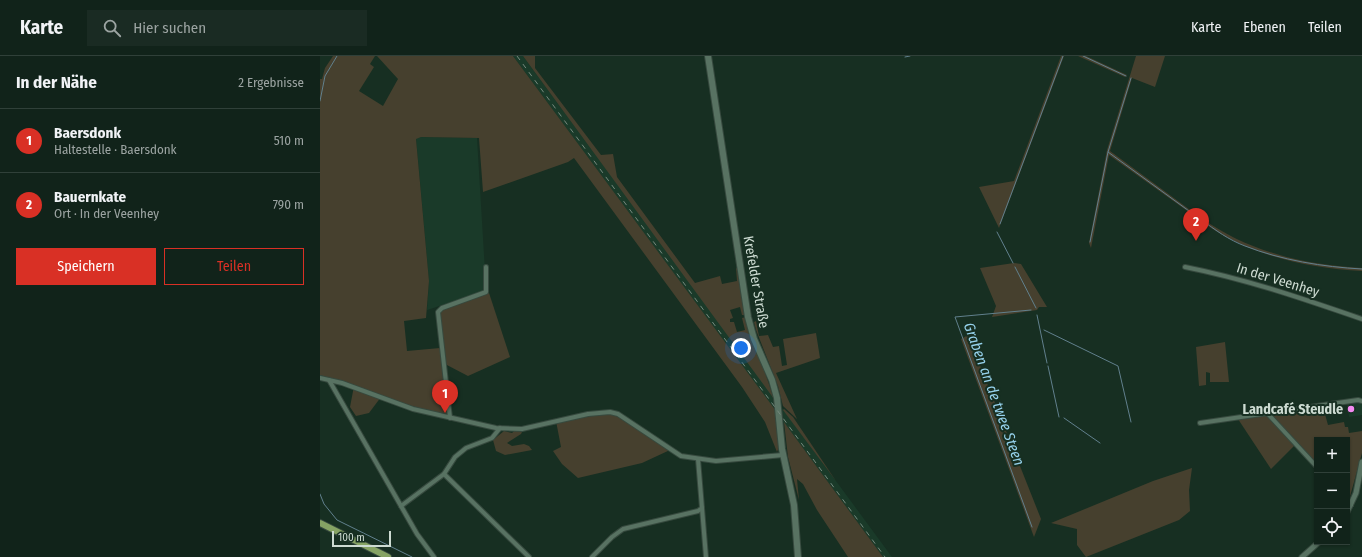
<!DOCTYPE html>
<html lang="de">
<meta charset="utf-8">
<style>
:root{--surface:#11231a;--page:#1a2b23;--text:#f1f3f6;--muted:#9ca4a2;--line:#304039;--accent:#d93025}
body{margin:0;font-family:"Fira Sans Condensed",sans-serif;background:var(--page);color:var(--text)}
.controls{position:absolute;right:12px;bottom:12px;display:grid;overflow:hidden;border-radius:0px;box-shadow:0 1px 3px #0004}
.controls button{width:36px;height:36px;display:grid;place-items:center;padding:0;border:0;border-bottom:1px solid var(--line);background:var(--surface);color:var(--text);font:20px sans-serif}
.scale{position:absolute;left:12px;bottom:10px;width:59px;box-sizing:border-box;padding-left:4px;border:2px solid #cddbd2;border-top:0;font-size:11px;line-height:14px;white-space:nowrap;color:#cddbd2;-webkit-text-stroke:3px #172f22;paint-order:stroke}
.you{position:absolute;left:421px;top:292px;width:14px;height:14px;margin:-10px;border:3px solid #fff;border-radius:50%;background:#1a73e8;box-shadow:0 0 0 6px #1a73e833}
.badge{display:grid;place-items:center;width:26px;height:26px;border-radius:50%;background:var(--accent);color:#fff;font-size:13px;font-weight:700}
.pin{position:absolute;translate:-50% -33px;filter:drop-shadow(0 1px 2px #0008)}
.pin::after{content:'';position:absolute;top:21px;width:14px;height:12px;background:inherit;clip-path:polygon(0 0,100% 0,50% 100%)}
.list{margin:0;padding:0;list-style:none}
h2{display:flex;justify-content:space-between;align-items:center;height:52px;margin:0;padding:0 16px;font-size:17px}
h2 small{font-size:13px;font-weight:400;color:var(--muted)}
.list li{display:grid;grid-template-columns:26px 1fr auto;gap:12px;align-items:center;box-sizing:border-box;height:64px;padding:0 16px;border-top:1px solid var(--line)}
.list b{display:block;font-size:15px;white-space:nowrap}
.list p{margin:0;font-size:13px;white-space:nowrap;color:var(--muted)}
.list em{font-size:13px;font-style:normal;color:var(--muted)}
.actions{display:flex;gap:8px;padding:12px 16px}
.actions a{flex:1;padding:9px 0;border:1px solid var(--accent);border-radius:0px;text-align:center;font-size:14px;color:var(--accent)}
.actions .main{background:var(--accent);color:#fff}
.icon{flex:none;width:22px;height:22px;fill:none;stroke:currentColor;stroke-width:2;stroke-linecap:round;stroke-linejoin:round}
.map{position:relative;flex:none;width:1042px;height:501px;overflow:hidden}
header{display:flex;align-items:center;gap:24px;box-sizing:border-box;height:56px;padding:0 20px;background:var(--surface);border-bottom:1px solid var(--line)}
header strong{font-size:19px}
nav{display:flex;gap:22px;margin-inline-start:auto;font-size:14px}
.search{width:280px;height:36px;background:var(--page);display:flex;align-items:center;gap:10px;box-sizing:border-box;padding:0 14px;border-radius:0px;color:var(--muted);font-size:15px}
main{display:flex}
aside{flex:1;background:var(--surface)}
.map>svg:first-child{display:block}
.built{fill:#1a3a29}
.green{fill:#46402e}
.lines{fill:none;stroke-linecap:round;stroke-linejoin:round}
.stream{stroke:#61808d;stroke-width:1}
.minor-casing{stroke:#374a3f;stroke-width:6}
.tertiary-casing{stroke:#374a3f;stroke-width:7}
.secondary-casing{stroke:#374a3f;stroke-width:8}
.primary-casing{stroke:#374a3f;stroke-width:8}
.minor{stroke:#587262;stroke-width:4}
.tertiary{stroke:#587262;stroke-width:5}
.secondary{stroke:#587262;stroke-width:6}
.primary{stroke:#86a364;stroke-width:6}
.rail{stroke:#76897e;stroke-width:1;stroke-dasharray:5 5;stroke-linecap:butt}
.poi-dot{fill:#f38af1;stroke:#172f22;stroke-width:1.5}
.labels{text-anchor:middle;dominant-baseline:central;stroke-width:4;stroke-linejoin:round;paint-order:stroke}
.street-label{font-size:14px;fill:#cddbd2;stroke:#172f22}
.poi-label{font-size:14px;font-weight:bold;fill:#cddbd2;stroke:#172f22;text-anchor:end}
.water-label{font-size:15px;font-style:italic;fill:#96d2ec;stroke:#172f22}
</style>
<header>
<strong>Karte</strong>
<div class="search"><svg class="icon" aria-label="search" viewBox="0 0 24 24"><circle cx="10" cy="10" r="6"/><path d="M15 15l6 6"/></svg>Hier suchen</div>
<nav><a>Karte</a><a>Ebenen</a><a>Teilen</a></nav>
</header>
<main>
<aside>
<h2>In der Nähe<small>2 Ergebnisse</small></h2>
<ul class="list">
<li><span class="badge">1</span><div><b>Baersdonk</b><p>Haltestelle · Baersdonk</p></div><em>510 m</em></li>
<li><span class="badge">2</span><div><b>Bauernkate</b><p>Ort · In der Veenhey</p></div><em>790 m</em></li>
</ul>
<div class="actions"><a class="main">Speichern</a><a>Teilen</a></div>
</aside>
<div class="map">
<svg width="1042" height="501" viewBox="0 0 1042 501">
<rect width="100%" height="100%" fill="#172f22"/>
<!-- built -->
<g class="built">
<path d="M 193,0 L 203,0 L 572,501 L 563,501 Z"/>
<path d="M 101,81 L 157,82 L 166,232 L 163,236 L 107,254 L 109,225 L 96,82 Z"/>
<path d="M 1039,345 L 1042,347 L 1042,359 L 1029,361 L 1027,347 Z"/>
</g>
<!-- green -->
<g class="green">
<path d="M 13,0 L 55,0 L 50,8 L 54,11 L 39,35 L 63,50 L 78,23 L 57,0 L 193,0 L 456,355 L 459,391 L 457,396 L 445,366 L 422,331 L 254,102 L 248,106 L 163,136 L 159,82 L 101,81 L 96,83 L 109,225 L 106,262 L 84,265 L 87,295 L 120,292 L 129,361 L 61,341 L 49,357 L 36,360 L 30,351 L 34,330 L 0,319 L 0,23 L 2,23 L 5,12 Z"/>
<path d="M 203,0 L 215,0 L 215,12 L 281,99 L 293,98 L 297,121 L 375,227 L 400,220 L 402,228 L 417,225 L 416,212 L 418,213 L 425,259 L 422,259 L 420,251 L 410,254 L 413,262 L 410,263 L 410,266 L 414,266 L 417,276 L 425,274 L 422,262 L 426,261 L 454,343 Z"/>
<path d="M 741,0 L 744,0 L 679,172 L 659,131 L 694,125 Z"/>
<path d="M 758,0 L 766,0 L 807,19 L 805,21 Z"/>
<path d="M 816,0 L 845,0 L 835,31 L 812,22 L 790,95 L 881,162 L 880,164 L 789,99 L 771,192 L 769,187 L 787,94 Z"/>
<path d="M 883,163 C 929,196 986,209 1042,212 L 1042,215 C 986,212 927,199 881,165 Z"/>
<path d="M 694,207 L 701,208 L 727,251 L 719,251 L 717,254 L 672,261 L 676,250 L 660,212 Z"/>
<path d="M 169,237 L 190,301 L 148,320 L 125,308 L 120,257 L 122,254 Z"/>
<path d="M 436,265 L 439,280 L 448,279 L 453,291 L 459,290 L 462,310 L 467,309 L 463,283 L 496,277 L 500,302 L 456,317 L 477,363 L 463,350 L 458,330 L 436,274 L 434,266 Z"/>
<path d="M 648,279 L 721,463 L 714,481 L 641,283 Z"/>
<path d="M 905,286 L 909,326 L 890,326 L 890,317 L 886,316 L 886,329 L 879,330 L 876,291 Z"/>
<path d="M 1003,351 L 1008,369 L 1024,366 L 1025,371 L 1028,371 L 1029,377 L 1042,375 L 1042,397 L 1029,444 L 1027,442 L 1027,384 L 997,384 L 997,410 L 953,360 L 953,358 Z"/>
<path d="M 464,353 L 473,361 L 516,425 L 463,354 Z"/>
<path d="M 280,357 L 298,359 L 350,394 L 322,407 L 258,422 L 242,408 L 233,395 L 241,391 L 236,365 Z"/>
<path d="M 946,359 L 950,361 L 975,389 L 951,413 L 918,363 Z"/>
<path d="M 464,366 L 469,373 L 563,501 L 528,501 L 497,454 L 483,428 L 477,423 L 479,444 L 468,401 Z"/>
<path d="M 195,374 L 203,374 L 201,378 L 187,387 L 192,390 L 204,388 L 209,390 L 212,394 L 185,399 L 176,395 L 173,384 L 184,375 L 192,377 Z"/>
<path d="M 872,412 L 869,434 L 870,455 L 859,464 L 766,501 L 757,489 L 757,473 L 731,467 L 833,425 Z"/>
</g>
<g class="lines">
<!-- stream -->
<g class="stream">
<path d="M 763,0 L 806,20"/>
<path d="M 585,1 L 590,0"/>
<path d="M 811,22 L 788,96 L 880,163"/>
<path d="M 0,45 L 5,20 L 17,0"/>
<path d="M 882,164 C 895,174 909,184 925,190 C 961,204 1003,211 1042,213"/>
<path d="M 680,168 L 743,0"/>
<path d="M 677,176 L 693,207"/>
<path d="M 770,186 L 788,96"/>
<path d="M 695,211 L 716,252"/>
<path d="M 711,254 L 635,261 L 712,471"/>
<path d="M 717,259 L 727,307"/>
<path d="M 724,274 L 798,310 L 811,366"/>
<path d="M 728,310 L 739,361"/>
<path d="M 744,362 L 780,387"/>
<path d="M 0,438 L 4,448 L 17,464 L 92,501"/>
</g>
<!-- minor casing -->
<g class="minor-casing">
<g id="minor">
<path d="M 865,211 C 926,223 984,243 1042,263"/>
<path d="M 0,322 L 22,327 L 93,353 L 176,372 L 202,373 L 268,358 L 290,356 L 298,358 L 361,400 L 396,405 L 463,399"/>
<path d="M 9,324 L 97,478 L 114,501"/>
<path d="M 948,358 L 997,411"/>
<path d="M 130,362 L 118,256 L 122,252 L 166,236 L 166,211"/>
<path d="M 880,367 L 1038,344 L 1042,345"/>
<path d="M 124,418 L 209,501"/>
<path d="M 1027,444 L 1031,449"/>
<path d="M 81,450 L 124,418 L 135,401 L 146,392 L 172,382 L 180,372"/>
<path d="M 382,452 L 386,501"/>
<path d="M 272,501 L 292,481 L 303,473 L 378,455 L 382,452 L 378,403"/>
</g>
</g>
<!-- tertiary casing -->
<g class="tertiary-casing">
<g id="tertiary">
<path d="M 1027,456 L 1036,437 L 1042,406"/>
<path d="M 982,501 L 999,486"/>
</g>
</g>
<!-- secondary casing -->
<g class="secondary-casing">
<path id="secondary" d="M 388,0 L 428,261 L 434,283 L 452,324 L 457,342 L 462,393 L 474,449 L 478,501"/>
</g>
<!-- primary casing -->
<g class="primary-casing">
<path id="primary" d="M 0,467 L 68,501"/>
</g>
<!-- minor -->
<use href="#minor" class="minor"/>
<!-- tertiary -->
<use href="#tertiary" class="tertiary"/>
<!-- secondary -->
<use href="#secondary" class="secondary"/>
<!-- primary -->
<use href="#primary" class="primary"/>
<!-- rail -->
<path class="rail" d="M 197,0 L 565,501"/>
</g>
<!-- markers -->
<circle class="poi-dot" cx="1031" cy="353" r="4"/>
<g class="labels">
<!-- street labels -->
<g class="street-label">
<text transform="translate(958 224) rotate(17)">In der Veenhey</text>
<text transform="translate(436 226) rotate(80)">Krefelder Straße</text>
</g>
<!-- poi labels -->
<g class="poi-label">
<text x="1023" y="353">Landcafé Steudle</text>
</g>
<!-- water labels -->
<g class="water-label">
<text transform="translate(674 338) rotate(70)">Graben an de twee Steen</text>
</g>
</g>
</svg>
<div class="controls">
<button>+</button>
<button>−</button>
<button><svg class="icon" aria-label="locate" viewBox="0 0 24 24"><circle cx="12" cy="12" r="6"/><path d="M12 2v4M12 18v4M2 12h4M18 12h4"/></svg></button>
</div>
<div class="scale">100 m</div>
<div class="you"></div>
<div class="pin badge" style="left:125px;top:357px">1</div>
<div class="pin badge" style="left:876px;top:185px">2</div>
</div>
</main>
